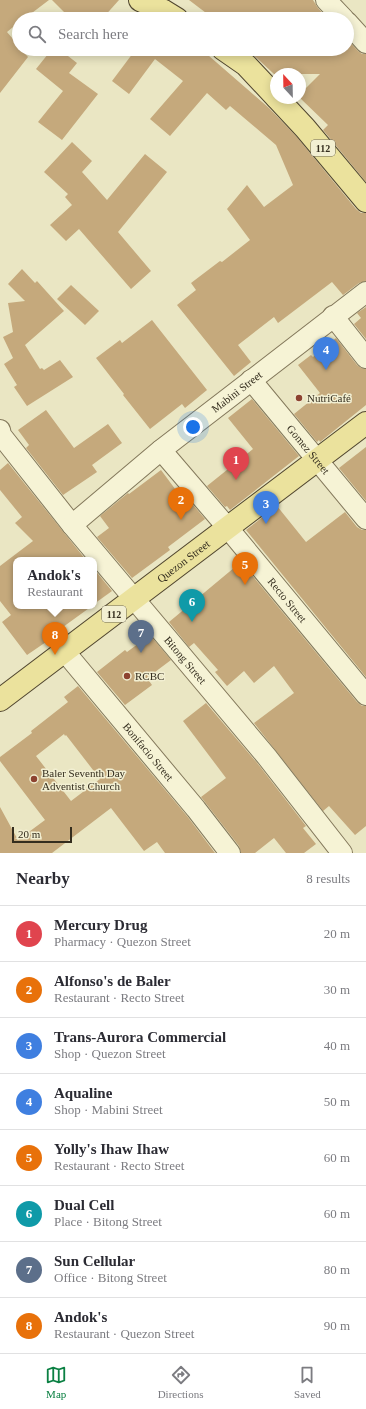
<!DOCTYPE html>
<meta charset="utf-8">
<style>
:root{--surface:#fff;--page:#f2f2f3;--text:#2b2b33;--muted:#7c7c81;--line:#e1e1e2;--accent:#0b8043}
body{margin:0;font-family:Georgia,serif;background:var(--page);color:var(--text)}
.compass{position:absolute;left:270px;top:68px;width:36px;height:36px;border-radius:50%;background:var(--surface);box-shadow:0 2px 10px #0003;rotate:338deg}
.scale{position:absolute;left:12px;bottom:10px;width:60px;box-sizing:border-box;padding-left:4px;border:2px solid #342d1e;border-top:0;font-size:11px;line-height:14px;white-space:nowrap;color:#342d1e;-webkit-text-stroke:3px #f2efd2;paint-order:stroke}
.you{position:absolute;left:193px;top:427px;width:14px;height:14px;margin:-10px;border:3px solid #fff;border-radius:50%;background:#1a73e8;box-shadow:0 0 0 6px #1a73e833}
.badge{display:grid;place-items:center;width:26px;height:26px;border-radius:50%;background:var(--accent);color:#fff;font-size:13px;font-weight:700}
.pin{position:absolute;translate:-50% -33px;filter:drop-shadow(0 1px 2px #0008)}
.pin::after{content:'';position:absolute;top:21px;width:14px;height:12px;background:inherit;clip-path:polygon(0 0,100% 0,50% 100%)}
.popup{position:absolute;left:13px;top:557px;width:84px;height:52px;box-sizing:border-box;display:grid;place-content:center;border-radius:8px;background:var(--surface);filter:drop-shadow(0 1px 3px #0005);font-size:13px;white-space:nowrap;color:var(--muted)}
.popup b{font-size:15px;color:var(--text)}
.popup::after{content:'';position:absolute;left:50%;top:100%;margin-left:-8px;border:8px solid transparent;border-top-color:var(--surface)}
.list{margin:0;padding:0;list-style:none}
h2{display:flex;justify-content:space-between;align-items:center;height:52px;margin:0;padding:0 16px;font-size:17px}
h2 small{font-size:13px;font-weight:400;color:var(--muted)}
.list li{display:grid;grid-template-columns:26px 1fr auto;gap:12px;align-items:center;box-sizing:border-box;height:56px;padding:0 16px;border-top:1px solid var(--line)}
.list b{display:block;font-size:15px;white-space:nowrap}
.list p{margin:0;font-size:13px;white-space:nowrap;color:var(--muted)}
.list em{font-size:13px;font-style:normal;color:var(--muted)}
.icon{flex:none;width:22px;height:22px;fill:none;stroke:currentColor;stroke-width:2;stroke-linecap:round;stroke-linejoin:round}
.map{position:relative;flex:none;width:366px;height:853px;overflow:hidden}
.search{position:absolute;background:var(--surface);box-shadow:0 2px 10px #0003;left:12px;right:12px;top:12px;height:44px;display:flex;align-items:center;gap:10px;box-sizing:border-box;padding:0 14px;border-radius:22px;color:var(--muted);font-size:15px}
.sheet{height:500px;background:var(--surface)}
nav{display:flex;justify-content:space-around;align-items:center;box-sizing:border-box;height:56px;border-top:1px solid var(--line);background:var(--surface);font-size:11px;color:var(--muted)}
nav a{display:grid;justify-items:center;gap:2px}
nav .on{color:var(--accent)}
.map>svg:first-child{display:block}
.building{fill:#c5a97c;fill-rule:evenodd}
.lines{fill:none;stroke-linecap:round;stroke-linejoin:round}
.minor-casing{stroke:#83785b;stroke-width:22}
.major-casing{stroke:#51462f;stroke-width:24}
.minor{stroke:#f6f3d5;stroke-width:20}
.major{stroke:#ebe29d;stroke-width:22}
.poi-dot{fill:#8d4230;stroke:#f2efd2;stroke-width:1.5}
.labels{text-anchor:middle;dominant-baseline:central;stroke-width:3;stroke-linejoin:round;paint-order:stroke}
.shield{fill:#f2efd2;stroke:#6d6754;stroke-width:1}
.shield-label{font-size:10px;font-weight:bold;fill:#342d1e}
.street-label{font-size:11px;fill:#342d1e;stroke:#f2efd2}
.poi-label{font-size:11px;fill:#342d1e;stroke:#f2efd2;text-anchor:start}
</style>
<div class="map">
<svg width="366" height="853" viewBox="0 0 366 853">
<rect width="100%" height="100%" fill="#eae6c3"/>
<!-- building -->
<g class="building">
<path d="M 0,0 L 49,0 L 24,19 L 19,19 L 19,22 L 7,32 L 19,46 L 19,49 L 21,49 L 28,57 L 0,93 Z"/>
<path d="M 52,0 L 119,0 L 102,19 L 71,19 Z"/>
<path d="M 189,0 L 313,0 L 318,8 L 328,19 L 214,19 Z"/>
<path d="M 347,39 L 358,51 L 362,54 L 366,54 L 366,182 L 323,130 L 328,125 L 300,98 L 300,94 L 320,74 L 274,74 L 247,49 L 347,49 Z"/>
<path d="M 52,49 L 59,49 L 77,63 L 69,73 L 98,94 L 62,140 L 38,122 L 63,91 L 36,69 Z"/>
<path d="M 136,49 L 201,49 L 269,108 L 296,136 L 356,209 L 361,213 L 366,213 L 366,281 L 359,283 L 343,295 L 332,282 L 278,323 L 274,317 L 238,345 L 251,362 L 234,376 L 177,305 L 196,290 L 191,283 L 220,261 L 222,262 L 250,240 L 227,209 L 247,185 L 264,207 L 293,185 L 276,145 L 230,106 L 226,110 L 207,93 L 170,136 L 150,119 L 183,81 L 155,59 L 129,94 L 112,81 Z"/>
<path d="M 72,142 L 92,161 L 82,172 L 107,200 L 145,154 L 167,172 L 118,232 L 151,271 L 131,289 L 79,229 L 66,241 L 50,225 L 72,205 L 65,197 L 68,194 L 44,172 Z"/>
<path d="M 22,269 L 35,283 L 37,281 L 64,311 L 25,345 L 40,369 L 42,368 L 44,370 L 60,360 L 73,377 L 27,406 L 14,387 L 17,385 L 4,364 L 13,358 L 3,337 L 13,332 L 8,303 L 25,301 L 8,284 Z"/>
<path d="M 71,285 L 99,311 L 85,325 L 57,299 Z"/>
<path d="M 366,307 L 366,339 L 354,324 L 361,318 L 357,313 Z"/>
<path d="M 152,320 L 207,390 L 185,408 L 182,404 L 150,429 L 123,395 L 124,394 L 96,358 L 120,340 L 122,343 Z"/>
<path d="M 336,338 L 357,365 L 361,368 L 366,369 L 366,405 L 320,442 L 319,440 L 317,442 L 294,414 L 320,393 L 298,365 L 311,355 L 313,357 Z"/>
<path d="M 252,399 L 299,456 L 230,510 L 227,506 L 225,507 L 207,486 L 253,449 L 228,418 Z"/>
<path d="M 46,410 L 74,448 L 108,424 L 122,443 L 92,465 L 97,472 L 63,495 L 26,448 L 29,445 L 18,430 Z"/>
<path d="M 366,447 L 366,501 L 339,468 Z"/>
<path d="M 8,463 L 86,560 L 16,560 L 16,606 L 92,606 L 63,627 L 65,629 L 27,655 L 2,622 L 11,615 L 0,601 L 0,566 L 33,541 L 15,523 L 22,517 L 0,490 L 0,470 Z"/>
<path d="M 161,470 L 184,501 L 189,500 L 205,519 L 168,547 L 170,550 L 132,578 L 97,537 L 109,528 L 100,516 L 128,493 L 129,494 Z"/>
<path d="M 277,506 L 306,542 L 345,512 L 357,527 L 362,530 L 366,530 L 366,677 L 246,530 Z"/>
<path d="M 241,562 L 357,702 L 362,706 L 366,706 L 366,826 L 355,835 L 329,806 L 323,811 L 254,723 L 294,693 L 274,666 L 254,683 L 244,671 L 227,686 L 215,672 L 218,670 L 194,643 L 189,647 L 169,622 Z"/>
<path d="M 94,569 L 112,591 L 94,604 Z"/>
<path d="M 150,635 L 171,660 L 147,678 L 152,685 L 125,705 L 97,672 L 125,650 L 127,652 Z"/>
<path d="M 78,686 L 187,816 L 215,853 L 165,853 L 157,842 L 144,851 L 111,808 L 52,853 L 0,853 L 0,807 L 18,840 L 45,820 L 0,761 L 0,757 L 32,733 L 31,731 L 68,702 L 64,697 ZM 64,734 L 65,736 L 66,735 L 100,779 L 71,801 L 36,756 Z"/>
<path d="M 206,703 L 258,764 L 306,826 L 303,828 L 316,844 L 304,853 L 286,853 L 274,838 L 255,853 L 241,853 L 239,846 L 201,797 L 226,778 L 183,721 Z"/>
</g>
<g class="lines">
<!-- minor casing -->
<g class="minor-casing">
<g id="minor">
<path d="M 326,0 L 344,19"/>
<path d="M 347,22 L 366,43"/>
<path d="M 333,316 L 366,358"/>
<path id="s1" d="M 251,380 L 366,519"/>
<path id="s2" d="M 0,430 L 1,435 L 72,525 L 267,757 L 342,853"/>
<path id="s3" d="M 161,450 L 227,527 L 366,695"/>
<path id="s4" d="M 72,525 L 161,450 L 366,292"/>
<path id="s5" d="M 65,652 L 196,809 L 230,853"/>
</g>
</g>
<!-- major casing -->
<g class="major-casing">
<g id="major">
<path d="M 140,0 L 164,11 L 177,19"/>
<path d="M 223,49 L 246,65 L 276,97"/>
<path d="M 277,98 L 305,128 L 366,201"/>
<path id="s6" d="M 0,700 L 366,423"/>
</g>
</g>
<!-- minor -->
<use href="#minor" class="minor"/>
<!-- major -->
<use href="#major" class="major"/>
</g>
<!-- markers -->
<g class="poi-dot">
<circle cx="299" cy="398" r="4"/>
<circle cx="127" cy="676" r="4"/>
<circle cx="34" cy="779" r="4"/>
</g>
<g class="labels">
<!-- shield labels -->
<g class="shield">
<rect x="311" y="140" width="24" height="16" rx="3"/>
<rect x="102" y="606" width="24" height="16" rx="3"/>
</g>
<g class="shield-label">
<text x="323" y="148">112</text>
<text x="114" y="614">112</text>
</g>
<!-- street labels -->
<g class="street-label">
<text stroke="none"><textPath href="#s4" startOffset="212">Mabini Street</textPath></text>
<text stroke="none"><textPath href="#s1" startOffset="90">Gomez Street</textPath></text>
<text stroke="none"><textPath href="#s6" startOffset="230">Quezon Street</textPath></text>
<text stroke="none"><textPath href="#s3" startOffset="196">Recto Street</textPath></text>
<text stroke="none"><textPath href="#s2" startOffset="296">Bitong Street</textPath></text>
<text stroke="none"><textPath href="#s5" startOffset="130">Bonifacio Street</textPath></text>
</g>
<!-- poi labels -->
<g class="poi-label">
<text x="307" y="398">NutriCafé</text>
<text x="135" y="676">RCBC</text>
<text x="42" y="773">Baler Seventh Day<tspan x="42" dy="13">Adventist Church</tspan></text>
</g>
</g>
</svg>
<svg class="compass" viewBox="-18 -18 36 36"><path d="M0-13l5 13h-10z" fill="#e53935"/><path d="M0 13l5-13h-10z" fill="#7c7c81"/></svg>
<div class="scale">20 m</div>
<div class="you"></div>
<div class="pin badge" style="left:236px;top:480px;background:#e0444e">1</div>
<div class="pin badge" style="left:181px;top:520px;background:#e8710a">2</div>
<div class="pin badge" style="left:266px;top:524px;background:#3f7fe0">3</div>
<div class="pin badge" style="left:326px;top:370px;background:#3f7fe0">4</div>
<div class="pin badge" style="left:245px;top:585px;background:#e8710a">5</div>
<div class="pin badge" style="left:192px;top:622px;background:#0f9aa8">6</div>
<div class="pin badge" style="left:141px;top:653px;background:#5c6f8a">7</div>
<div class="pin badge" style="left:55px;top:655px;background:#e8710a">8</div>
<div class="popup"><b>Andok's</b>Restaurant</div>
<div class="search"><svg class="icon" aria-label="search" viewBox="0 0 24 24"><circle cx="10" cy="10" r="6"/><path d="M15 15l6 6"/></svg>Search here</div>
</div>
<section class="sheet">
<h2>Nearby<small>8 results</small></h2>
<ul class="list">
<li><span class="badge" style="background:#e0444e">1</span><div><b>Mercury Drug</b><p>Pharmacy · Quezon Street</p></div><em>20 m</em></li>
<li><span class="badge" style="background:#e8710a">2</span><div><b>Alfonso's de Baler</b><p>Restaurant · Recto Street</p></div><em>30 m</em></li>
<li><span class="badge" style="background:#3f7fe0">3</span><div><b>Trans-Aurora Commercial</b><p>Shop · Quezon Street</p></div><em>40 m</em></li>
<li><span class="badge" style="background:#3f7fe0">4</span><div><b>Aqualine</b><p>Shop · Mabini Street</p></div><em>50 m</em></li>
<li><span class="badge" style="background:#e8710a">5</span><div><b>Yolly's Ihaw Ihaw</b><p>Restaurant · Recto Street</p></div><em>60 m</em></li>
<li><span class="badge" style="background:#0f9aa8">6</span><div><b>Dual Cell</b><p>Place · Bitong Street</p></div><em>60 m</em></li>
<li><span class="badge" style="background:#5c6f8a">7</span><div><b>Sun Cellular</b><p>Office · Bitong Street</p></div><em>80 m</em></li>
<li><span class="badge" style="background:#e8710a">8</span><div><b>Andok's</b><p>Restaurant · Quezon Street</p></div><em>90 m</em></li>
</ul>
</section>
<nav>
<a class="on"><svg class="icon" aria-label="map" viewBox="0 0 24 24"><path d="M3 6l6-2 6 2 6-2v14l-6 2-6-2-6 2zM9 4v14M15 6v14"/></svg>Map</a>
<a><svg class="icon" aria-label="directions" viewBox="0 0 24 24"><path d="M12 3l9 9-9 9-9-9zM9 14v-3h6M13 9l2 2-2 2"/></svg>Directions</a>
<a><svg class="icon" aria-label="saved" viewBox="0 0 24 24"><path d="M7 4h10v16l-5-4-5 4z"/></svg>Saved</a>
</nav>
